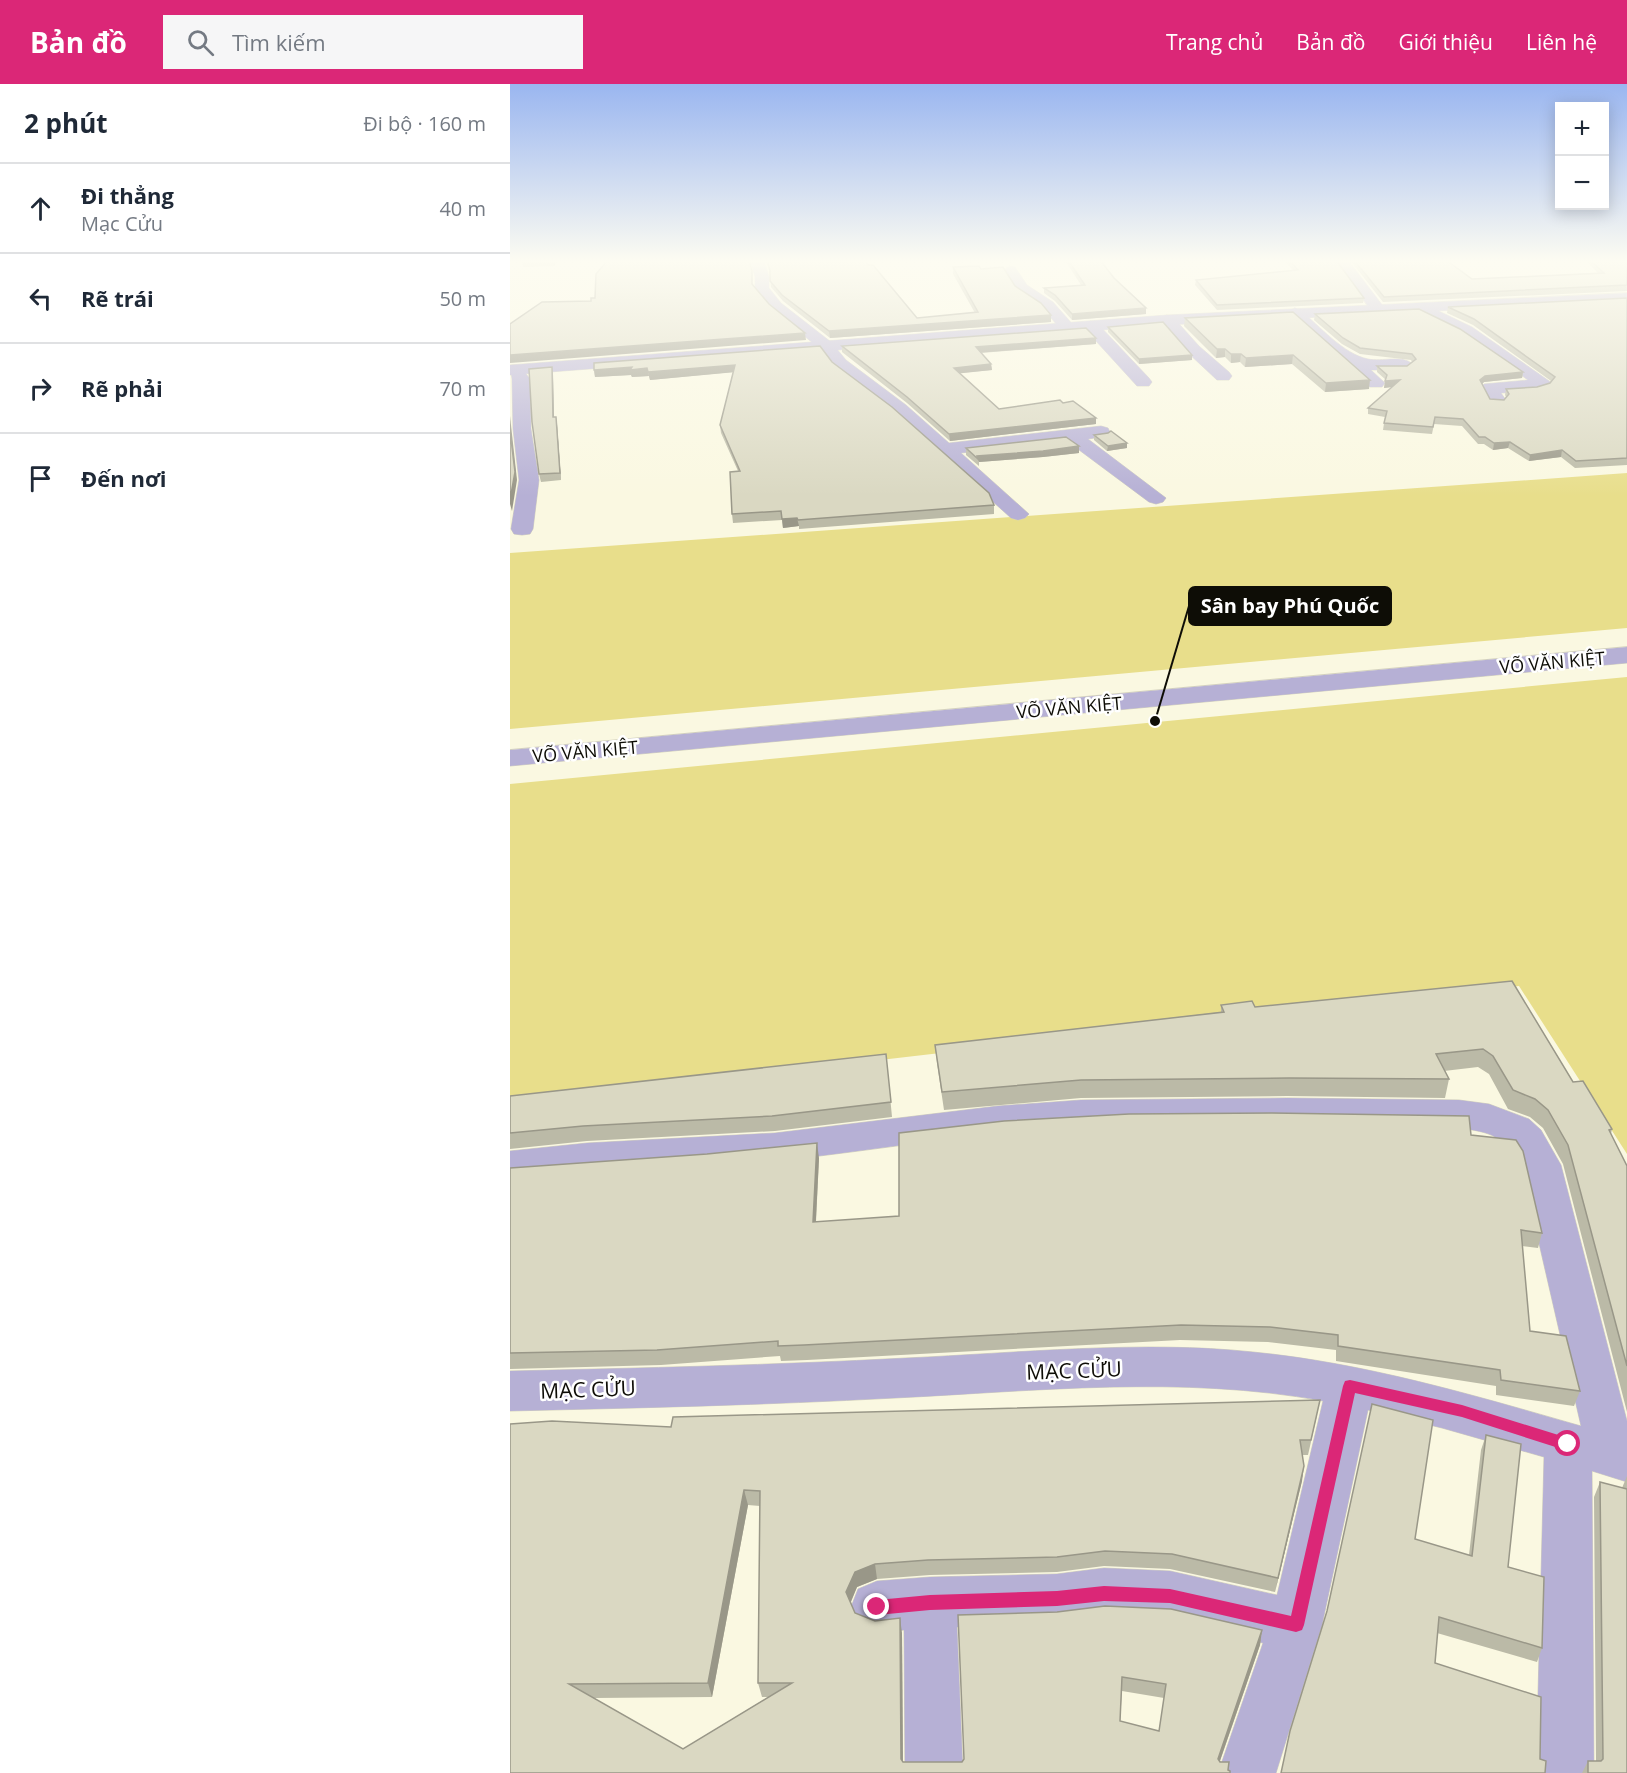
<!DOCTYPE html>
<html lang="vi">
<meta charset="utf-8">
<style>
:root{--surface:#fff;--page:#f6f6f7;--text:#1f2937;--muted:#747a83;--line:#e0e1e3;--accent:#db2777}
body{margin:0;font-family:"Open Sans",sans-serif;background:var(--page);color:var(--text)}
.controls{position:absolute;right:18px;top:18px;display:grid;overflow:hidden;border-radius:0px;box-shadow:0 3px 15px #0003}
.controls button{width:54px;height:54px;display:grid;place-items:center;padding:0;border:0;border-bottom:2px solid var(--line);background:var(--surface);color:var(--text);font:30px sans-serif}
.stop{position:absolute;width:18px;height:18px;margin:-14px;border:4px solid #db2777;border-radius:50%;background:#fff}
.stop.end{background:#db2777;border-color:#fff;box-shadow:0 2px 6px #0008}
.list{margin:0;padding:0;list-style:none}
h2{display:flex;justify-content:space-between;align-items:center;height:78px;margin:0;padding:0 24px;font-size:26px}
h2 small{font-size:20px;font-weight:400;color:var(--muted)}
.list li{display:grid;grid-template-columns:39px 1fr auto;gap:18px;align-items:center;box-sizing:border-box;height:90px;padding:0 24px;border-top:2px solid var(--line)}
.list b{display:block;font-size:22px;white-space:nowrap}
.list p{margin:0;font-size:20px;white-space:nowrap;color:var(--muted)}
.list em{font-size:20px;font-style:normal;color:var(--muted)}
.icon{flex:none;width:33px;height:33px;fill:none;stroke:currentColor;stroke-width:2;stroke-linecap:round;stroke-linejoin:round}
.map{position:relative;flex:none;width:1117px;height:1689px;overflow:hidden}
header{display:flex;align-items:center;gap:36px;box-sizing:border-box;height:84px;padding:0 30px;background:var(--accent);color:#fff}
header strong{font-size:28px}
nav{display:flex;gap:33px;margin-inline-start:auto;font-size:21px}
.search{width:420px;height:54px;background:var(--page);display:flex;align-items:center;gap:15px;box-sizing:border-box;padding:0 21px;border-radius:0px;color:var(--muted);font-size:22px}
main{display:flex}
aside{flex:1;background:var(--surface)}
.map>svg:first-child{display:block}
.green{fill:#e8de8b}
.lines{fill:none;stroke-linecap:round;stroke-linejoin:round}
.minor-casing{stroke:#d4d2be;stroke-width:1}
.tertiary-casing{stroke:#d4d2be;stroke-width:1}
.minor{fill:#b6b0d5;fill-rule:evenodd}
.tertiary{fill:#b6b0d5;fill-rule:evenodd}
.wall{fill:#bbbaa7;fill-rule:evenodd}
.shaded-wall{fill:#999788}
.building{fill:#dad8c2;stroke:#999788;stroke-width:1.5;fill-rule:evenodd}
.route{fill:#db2777}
.labels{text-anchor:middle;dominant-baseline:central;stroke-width:5;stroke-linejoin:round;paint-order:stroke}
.street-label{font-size:18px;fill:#0e0d06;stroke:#fff}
.near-street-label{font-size:21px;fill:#0e0d06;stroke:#fff}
.leader{fill:none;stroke:#0e0d06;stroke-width:2}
.callout-dot{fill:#0e0d06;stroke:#fff;stroke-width:2}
.callout{fill:#0e0d06;stroke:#0e0d06;stroke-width:2}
.callout-label{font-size:20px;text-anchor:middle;font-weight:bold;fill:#fff}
</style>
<header>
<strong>Bản đồ</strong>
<div class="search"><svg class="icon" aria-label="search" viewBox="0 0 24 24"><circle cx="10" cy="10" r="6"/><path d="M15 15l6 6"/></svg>Tìm kiếm</div>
<nav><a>Trang chủ</a><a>Bản đồ</a><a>Giới thiệu</a><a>Liên hệ</a></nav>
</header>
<main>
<aside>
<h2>2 phút<small>Đi bộ · 160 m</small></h2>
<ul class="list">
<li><svg class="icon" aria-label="ahead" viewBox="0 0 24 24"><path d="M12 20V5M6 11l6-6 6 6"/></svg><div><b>Đi thẳng</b><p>Mạc Cửu</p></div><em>40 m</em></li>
<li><svg class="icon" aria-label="left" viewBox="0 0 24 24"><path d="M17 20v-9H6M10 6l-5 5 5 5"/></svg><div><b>Rẽ trái</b></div><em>50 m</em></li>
<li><svg class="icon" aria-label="right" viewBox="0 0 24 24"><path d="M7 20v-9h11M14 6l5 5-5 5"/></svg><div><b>Rẽ phải</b></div><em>70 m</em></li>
<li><svg class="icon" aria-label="arrive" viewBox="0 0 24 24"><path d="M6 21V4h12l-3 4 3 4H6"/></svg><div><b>Đến nơi</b></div></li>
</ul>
</aside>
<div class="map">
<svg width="1117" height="1689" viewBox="0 0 1117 1689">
<rect width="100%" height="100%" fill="#faf8e1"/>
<!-- green -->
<g class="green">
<path d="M 1117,389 L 1117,544 L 0,645 L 0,469 Z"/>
<path d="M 1117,593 L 1117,1070 L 1009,902 L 0,1019 L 0,700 Z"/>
</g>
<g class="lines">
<!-- minor casing -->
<g class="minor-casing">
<g id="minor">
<path d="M 240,176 L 254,176 L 259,193 L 259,204 L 271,219 L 321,258 L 336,276 L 396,321 L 439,359 L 591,342 L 598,344 L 600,348 L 598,352 L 578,355 L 656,414 L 653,418 L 646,420 L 639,418 L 557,357 L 451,369 L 519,430 L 515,434 L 508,436 L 501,434 L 384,329 L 324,284 L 309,264 L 261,225 L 245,205 L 245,193 Z"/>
<path d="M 824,176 L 838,176 L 876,226 L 873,229 L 863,229 Z"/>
<path d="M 500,182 L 505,183 L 517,201 L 543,218 L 565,243 L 563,246 L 551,246 L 533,224 L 506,207 L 493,186 Z"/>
<path d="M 912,219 L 962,243 L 1042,299 C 1032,311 1006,308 991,309 L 996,316 L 993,320 L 981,320 L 971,304 L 974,300 L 1018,296 L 950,249 L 907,227 L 904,224 Z"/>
<path d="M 785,224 L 790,226 C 810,242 833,270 858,275 C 871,278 895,270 903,281 L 895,286 L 861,286 L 875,299 L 872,303 L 860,303 L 780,232 L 777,229 Z"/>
<path d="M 657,231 L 663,233 L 689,262 L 719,288 L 722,292 L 719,296 L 707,296 L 677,268 L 649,236 Z"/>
<path d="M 581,237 L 587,239 L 639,294 L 642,298 L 639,302 L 627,302 L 575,245 L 573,242 Z"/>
<path d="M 4,281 L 10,282 L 20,295 L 21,345 L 29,396 L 23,445 L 20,450 L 12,451 L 4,450 L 1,445 L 9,396 L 3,345 L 2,295 L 0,282 Z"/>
<path d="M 777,1014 L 949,1016 L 979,1020 L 1019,1035 L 1031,1046 L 1051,1081 L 1117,1337 L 1117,1398 L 1082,1387 L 1084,1689 L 1026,1689 L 1034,1373 L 932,1344 L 858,1326 L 812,1541 L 766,1689 L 708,1689 L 753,1559 L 660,1537 L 594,1534 L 547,1540 L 447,1543 L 453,1689 L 395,1689 L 394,1546 L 367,1549 L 348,1541 L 341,1523 L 348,1505 L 367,1497 L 420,1493 L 547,1490 L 594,1484 L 660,1487 L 767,1511 L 813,1317 C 672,1291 527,1307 385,1314 C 256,1321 128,1324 0,1327 L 0,1287 C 132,1284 264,1281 396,1274 C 508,1269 632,1256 743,1268 C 855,1279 963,1311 1071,1342 L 1011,1081 C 995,1052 980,1048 949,1044 C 823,1042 697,1039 571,1044 C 469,1048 368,1066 267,1077 C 178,1086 89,1087 0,1097 L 0,1067 L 77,1059 L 265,1049 L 488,1022 L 571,1016 Z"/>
</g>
</g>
<!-- tertiary casing -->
<g class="tertiary-casing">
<g id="tertiary">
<path d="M 1117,209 L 1117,217 L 657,241 L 0,291 L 0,281 L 657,231 Z"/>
<path d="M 1117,563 L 1117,579 L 0,682 L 0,666 Z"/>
</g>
</g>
<!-- minor -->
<use href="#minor" class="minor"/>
<!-- tertiary -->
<use href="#tertiary" class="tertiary"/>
</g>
<!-- wall -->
<g class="wall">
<path d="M 47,176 L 44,182 L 13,183 L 12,177 Z"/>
<path d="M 256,176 L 323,176 L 323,178 L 358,181 L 407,234 L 465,229 L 443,190 L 443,183 L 471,185 L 505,202 L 541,231 L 541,238 L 320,254 L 273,217 L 261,203 L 260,190 Z"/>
<path d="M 556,176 L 590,176 L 604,194 L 636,224 L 636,230 L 562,236 L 545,217 L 534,209 L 534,204 L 571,201 L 556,178 Z"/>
<path d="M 773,176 L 826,176 L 854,214 L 853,219 L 707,226 L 685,201 L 686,196 L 783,186 Z"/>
<path d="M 840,176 L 936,176 L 962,195 L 1088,189 L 1076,177 L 1076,176 L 1117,176 L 1117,207 L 873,218 Z"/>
<path d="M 1117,214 L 1117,381 L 1065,384 L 1051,373 L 1019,377 L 998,364 L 983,366 L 974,360 L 968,360 L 952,342 L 924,340 L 922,350 L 873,346 L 875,333 L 858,330 L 858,324 L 882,303 L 874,304 L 876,296 L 867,288 L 867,282 L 897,282 L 902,278 L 901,276 L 850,270 L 832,260 L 804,236 L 805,230 L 1013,288 L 1012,294 L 974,298 L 972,300 L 980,315 L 994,316 L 996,313 L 995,311 L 996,305 L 1027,303 L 1040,299 L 1041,297 L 963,241 L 937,229 L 938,223 Z"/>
<path d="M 783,228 L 859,305 L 815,308 L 782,280 L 735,283 L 730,278 L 721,279 L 715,273 L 706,274 L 674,242 L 675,234 Z"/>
<path d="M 598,243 L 682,271 L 682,276 L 629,280 L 598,248 Z"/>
<path d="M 586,260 L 471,269 L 481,280 L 482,286 L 450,289 L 489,325 L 586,340 L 440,357 L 397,319 L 332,268 L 332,262 Z"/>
<path d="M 322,278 L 484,421 L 484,430 L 289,445 L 289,442 L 273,444 L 272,436 L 223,439 L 222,430 L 228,387 L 211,349 L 210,341 L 223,288 L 140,296 L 139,292 L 122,293 L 121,291 L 85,293 L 84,286 Z"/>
<path d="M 43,290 L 44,333 L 46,333 L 47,340 L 51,396 L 31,398 L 29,390 Z"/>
<path d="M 598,349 L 617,364 L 597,367 L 584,356 L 584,351 Z"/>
<path d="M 456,364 L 569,369 L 533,373 L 469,378 L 469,382 L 456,371 Z"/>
<path d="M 1002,897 L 1063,998 L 1102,1045 L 1101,1050 L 1117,1082 L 1117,1328 L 1053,1080 L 1033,1044 L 1020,1033 L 998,1025 L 979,990 L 968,983 L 934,987 L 939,995 L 935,1014 L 777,1012 L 571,1014 L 434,1026 L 427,979 L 425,961 L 711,928 L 711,921 L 745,923 Z"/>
<path d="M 376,970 L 382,1033 L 265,1047 L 77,1057 L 0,1065 L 0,1012 Z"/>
<path d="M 961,1051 L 1032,1149 L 1028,1164 L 1012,1162 L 1020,1247 L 1070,1307 L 1064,1322 L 986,1311 L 986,1302 L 826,1277 L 826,1266 L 758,1258 L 670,1256 L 297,1276 L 271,1277 L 270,1272 L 151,1281 L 0,1285 L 0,1084 L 309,1074 L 306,1138 L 389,1132 Z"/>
<path d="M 807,1331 L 798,1371 L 793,1371 L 792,1397 L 765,1508 L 660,1485 L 594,1482 L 547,1488 L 420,1491 L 367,1495 L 347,1503 L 341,1518 L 345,1529 L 392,1549 L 393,1678 L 452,1678 L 454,1675 L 448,1531 L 752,1546 L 750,1561 L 710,1677 L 718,1686 L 0,1689 L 161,1343 ZM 238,1421 L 250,1422 L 248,1599 L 252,1613 L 258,1613 L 173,1665 L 84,1614 L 202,1613 ZM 612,1607 L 654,1614 L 649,1647 L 610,1637 Z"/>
<path d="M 976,1351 L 998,1483 L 1032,1564 L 1027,1578 L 927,1549 L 771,1689 L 959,1471 L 971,1366 Z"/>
<path d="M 1117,1392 L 1117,1689 L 1072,1689 L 1078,1677 L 1086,1677 L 1084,1413 L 1090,1398 L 1112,1404 Z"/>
</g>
<!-- shaded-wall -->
<g class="shaded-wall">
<path d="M 43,176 L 47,176 L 44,182 Z"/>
<path d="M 636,224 L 636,230 L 562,236 L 562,230 Z"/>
<path d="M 541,231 L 541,238 L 320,254 L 319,247 Z"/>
<path d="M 295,249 L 296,256 L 0,279 L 0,271 Z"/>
<path d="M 586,254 L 586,260 L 466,269 L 466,263 Z"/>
<path d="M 707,265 L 715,265 L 715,273 L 706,274 Z"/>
<path d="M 721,270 L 731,270 L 730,278 L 721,279 Z"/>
<path d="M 682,271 L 682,276 L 629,280 L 629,275 Z"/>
<path d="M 783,271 L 782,280 L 735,283 L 736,274 Z"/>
<path d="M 481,280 L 482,286 L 444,290 L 444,284 Z"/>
<path d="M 225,281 L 226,288 L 140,296 L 138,288 Z"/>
<path d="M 42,283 L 43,290 L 44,340 L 43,333 Z"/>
<path d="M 122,283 L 137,284 L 139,292 L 122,293 L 121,291 L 85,293 L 84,286 Z"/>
<path d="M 1013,288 L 1012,294 L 974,298 L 969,303 L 970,296 L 975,292 Z"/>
<path d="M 860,296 L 859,305 L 815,308 L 816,299 Z"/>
<path d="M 890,296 L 889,302 L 874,304 L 875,297 Z"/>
<path d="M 0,332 L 7,396 L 2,427 L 0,420 Z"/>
<path d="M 46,333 L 47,340 L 51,396 L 50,389 Z"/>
<path d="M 586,334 L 586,340 L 440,357 L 439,350 Z"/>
<path d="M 1000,358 L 998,364 L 983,366 L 984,359 Z"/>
<path d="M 617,359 L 617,364 L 597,367 L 598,362 Z"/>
<path d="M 569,362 L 569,369 L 533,373 L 469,378 L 467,372 Z"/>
<path d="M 1052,366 L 1051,373 L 1019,377 L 1020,371 Z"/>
<path d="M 287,434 L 289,442 L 273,444 L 272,435 Z"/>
<path d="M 307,1059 L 309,1074 L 305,1153 L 303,1138 Z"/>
<path d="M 794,1382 L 792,1397 L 765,1508 L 768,1494 Z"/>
<path d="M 234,1406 L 238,1421 L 202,1613 L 198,1599 Z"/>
<path d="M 365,1480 L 367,1495 L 347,1503 L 339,1522 L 336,1508 L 345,1488 Z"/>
<path d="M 390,1534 L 392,1549 L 393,1689 L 391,1675 Z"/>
<path d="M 752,1546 L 750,1561 L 706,1688 L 708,1675 Z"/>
</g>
<!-- building -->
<g class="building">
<path d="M 12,176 L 43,176 L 12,177 Z"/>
<path d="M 98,176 L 239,176 L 242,187 L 242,200 L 259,220 L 295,249 L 0,271 L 0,240 L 32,218 L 81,217 L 81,214 L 85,214 L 86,190 Z"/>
<path d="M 257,176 L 323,176 L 323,178 L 356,176 L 358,181 L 363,181 L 407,234 L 468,228 L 443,183 L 469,182 L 471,185 L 493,183 L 505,202 L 531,219 L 541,231 L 319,247 L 272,211 L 260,197 L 260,186 Z"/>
<path d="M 558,176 L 590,176 L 604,194 L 636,224 L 562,230 L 545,211 L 534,204 L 575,201 Z"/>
<path d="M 779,176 L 826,176 L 854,214 L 707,221 L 686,196 L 788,186 Z"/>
<path d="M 844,176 L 936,176 L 962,195 L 1094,189 L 1080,176 L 1117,176 L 1117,201 L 874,213 Z"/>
<path d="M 1117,214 L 1117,374 L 1066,377 L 1052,366 L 1020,371 L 1000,358 L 984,359 L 975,353 L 969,353 L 953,335 L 925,333 L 923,343 L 874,339 L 877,327 L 858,324 L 890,296 L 875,297 L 877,291 L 867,282 L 897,282 L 906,275 L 902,270 L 850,264 L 833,254 L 805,230 L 909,225 L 950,245 L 1013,288 L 975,292 L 970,296 L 980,315 L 994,316 L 999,310 L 996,305 L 1027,303 L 1040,299 L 1045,293 L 964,235 L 938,223 Z"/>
<path d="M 783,228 L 860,296 L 816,299 L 783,271 L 736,274 L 731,270 L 721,270 L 715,265 L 707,265 L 675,234 Z"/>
<path d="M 653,238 L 682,271 L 629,275 L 598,243 Z"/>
<path d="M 576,244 L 586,254 L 466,263 L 481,280 L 444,284 L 489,325 L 550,316 L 553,319 L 563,317 L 586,334 L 439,350 L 397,313 L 332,262 Z"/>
<path d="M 310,262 L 322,278 L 382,323 L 479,409 L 484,421 L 288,436 L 287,434 L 272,435 L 271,427 L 222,430 L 220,388 L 230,387 L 210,341 L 225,281 L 138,288 L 137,284 L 120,286 L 122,283 L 84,286 L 84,279 Z"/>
<path d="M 42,283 L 43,333 L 46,333 L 50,389 L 29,390 L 22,338 L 19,285 Z"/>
<path d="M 0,347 L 5,388 L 0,416 Z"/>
<path d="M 601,347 L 617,359 L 598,362 L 584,351 L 598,349 Z"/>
<path d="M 556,353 L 569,362 L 533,367 L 467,372 L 468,375 L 456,364 Z"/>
<path d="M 1002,897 L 1063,998 L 1073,997 L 1102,1045 L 1099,1046 L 1117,1082 L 1117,1282 L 1058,1061 L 1038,1026 L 1025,1015 L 1003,1006 L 983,972 L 973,965 L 926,970 L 939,995 L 779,994 L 571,996 L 432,1008 L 425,961 L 714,928 L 711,921 L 742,917 L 745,923 Z"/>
<path d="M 376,970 L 381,1018 L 262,1032 L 73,1042 L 0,1049 L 0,1012 Z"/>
<path d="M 762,1029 L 959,1032 L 961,1051 L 1006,1056 L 1013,1067 L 1032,1149 L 1011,1146 L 1020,1247 L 1056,1252 L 1070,1307 L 991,1296 L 990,1286 L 828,1262 L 828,1251 L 760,1243 L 671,1241 L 294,1261 L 268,1262 L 268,1257 L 147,1266 L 0,1269 L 0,1084 L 197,1070 L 307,1059 L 303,1138 L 389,1132 L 389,1049 L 494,1037 L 619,1030 Z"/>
<path d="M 810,1316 L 801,1356 L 790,1356 L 794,1382 L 768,1494 L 662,1470 L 595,1467 L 547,1473 L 418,1476 L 365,1480 L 345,1488 L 336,1508 L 345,1529 L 365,1537 L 390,1534 L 391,1675 L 393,1678 L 452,1678 L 454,1675 L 448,1531 L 547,1528 L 595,1522 L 661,1525 L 752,1546 L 708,1675 L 710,1678 L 719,1678 L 718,1686 L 720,1687 L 720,1689 L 0,1689 L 0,1340 L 42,1337 L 161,1343 L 163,1333 ZM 234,1406 L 250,1407 L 248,1599 L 282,1599 L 173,1665 L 59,1600 L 198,1599 ZM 612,1593 L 656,1600 L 649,1647 L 610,1637 Z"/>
<path d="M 862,1320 L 923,1336 L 905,1455 L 962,1472 L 976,1351 L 1011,1360 L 998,1483 L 1034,1493 L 1032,1564 L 929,1533 L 925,1579 L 1031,1613 L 1030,1675 L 1036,1677 L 1035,1689 L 771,1689 L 780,1647 L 817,1527 Z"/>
<path d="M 1090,1398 L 1117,1405 L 1117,1689 L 1078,1689 L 1078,1677 L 1091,1677 L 1093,1675 Z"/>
</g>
<!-- sky -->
<linearGradient id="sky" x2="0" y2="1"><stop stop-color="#9ab6f0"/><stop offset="0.43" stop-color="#fdfcf2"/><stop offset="1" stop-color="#fdfcf2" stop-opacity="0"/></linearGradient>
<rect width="1117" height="412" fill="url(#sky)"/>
<!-- route -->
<path class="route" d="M 840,1296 L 952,1321 L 1058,1354 L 1063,1356 L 1065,1360 L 1063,1365 L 1058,1367 L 952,1333 L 845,1309 L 794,1541 L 792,1546 L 786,1548 L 660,1519 L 594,1517 L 547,1522 L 420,1526 L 367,1531 L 362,1528 L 360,1523 L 362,1518 L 367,1516 L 420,1511 L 547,1507 L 594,1502 L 660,1505 L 781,1532 L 833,1302 L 835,1297 Z"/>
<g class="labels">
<!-- street labels -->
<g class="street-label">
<text transform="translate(1042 578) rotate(-5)">VÕ VĂN KIỆT</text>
<text transform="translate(559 623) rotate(-5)">VÕ VĂN KIỆT</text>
<text transform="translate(75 667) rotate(-5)">VÕ VĂN KIỆT</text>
</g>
<!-- near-street labels -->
<g class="near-street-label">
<text transform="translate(564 1286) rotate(-2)">MẠC CỬU</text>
<text transform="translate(78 1305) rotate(-2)">MẠC CỬU</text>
</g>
</g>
<!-- callouts -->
<path class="leader" d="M645 637L679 522"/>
<circle class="callout-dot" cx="645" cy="637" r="6"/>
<rect class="callout" x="679" y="503" width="202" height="38" rx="6"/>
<g class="callout-label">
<text x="780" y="529">Sân bay Phú Quốc</text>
</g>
</svg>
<div class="controls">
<button>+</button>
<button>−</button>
</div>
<div class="stop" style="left:1058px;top:1360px"></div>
<div class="stop end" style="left:367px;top:1523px"></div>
</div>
</main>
